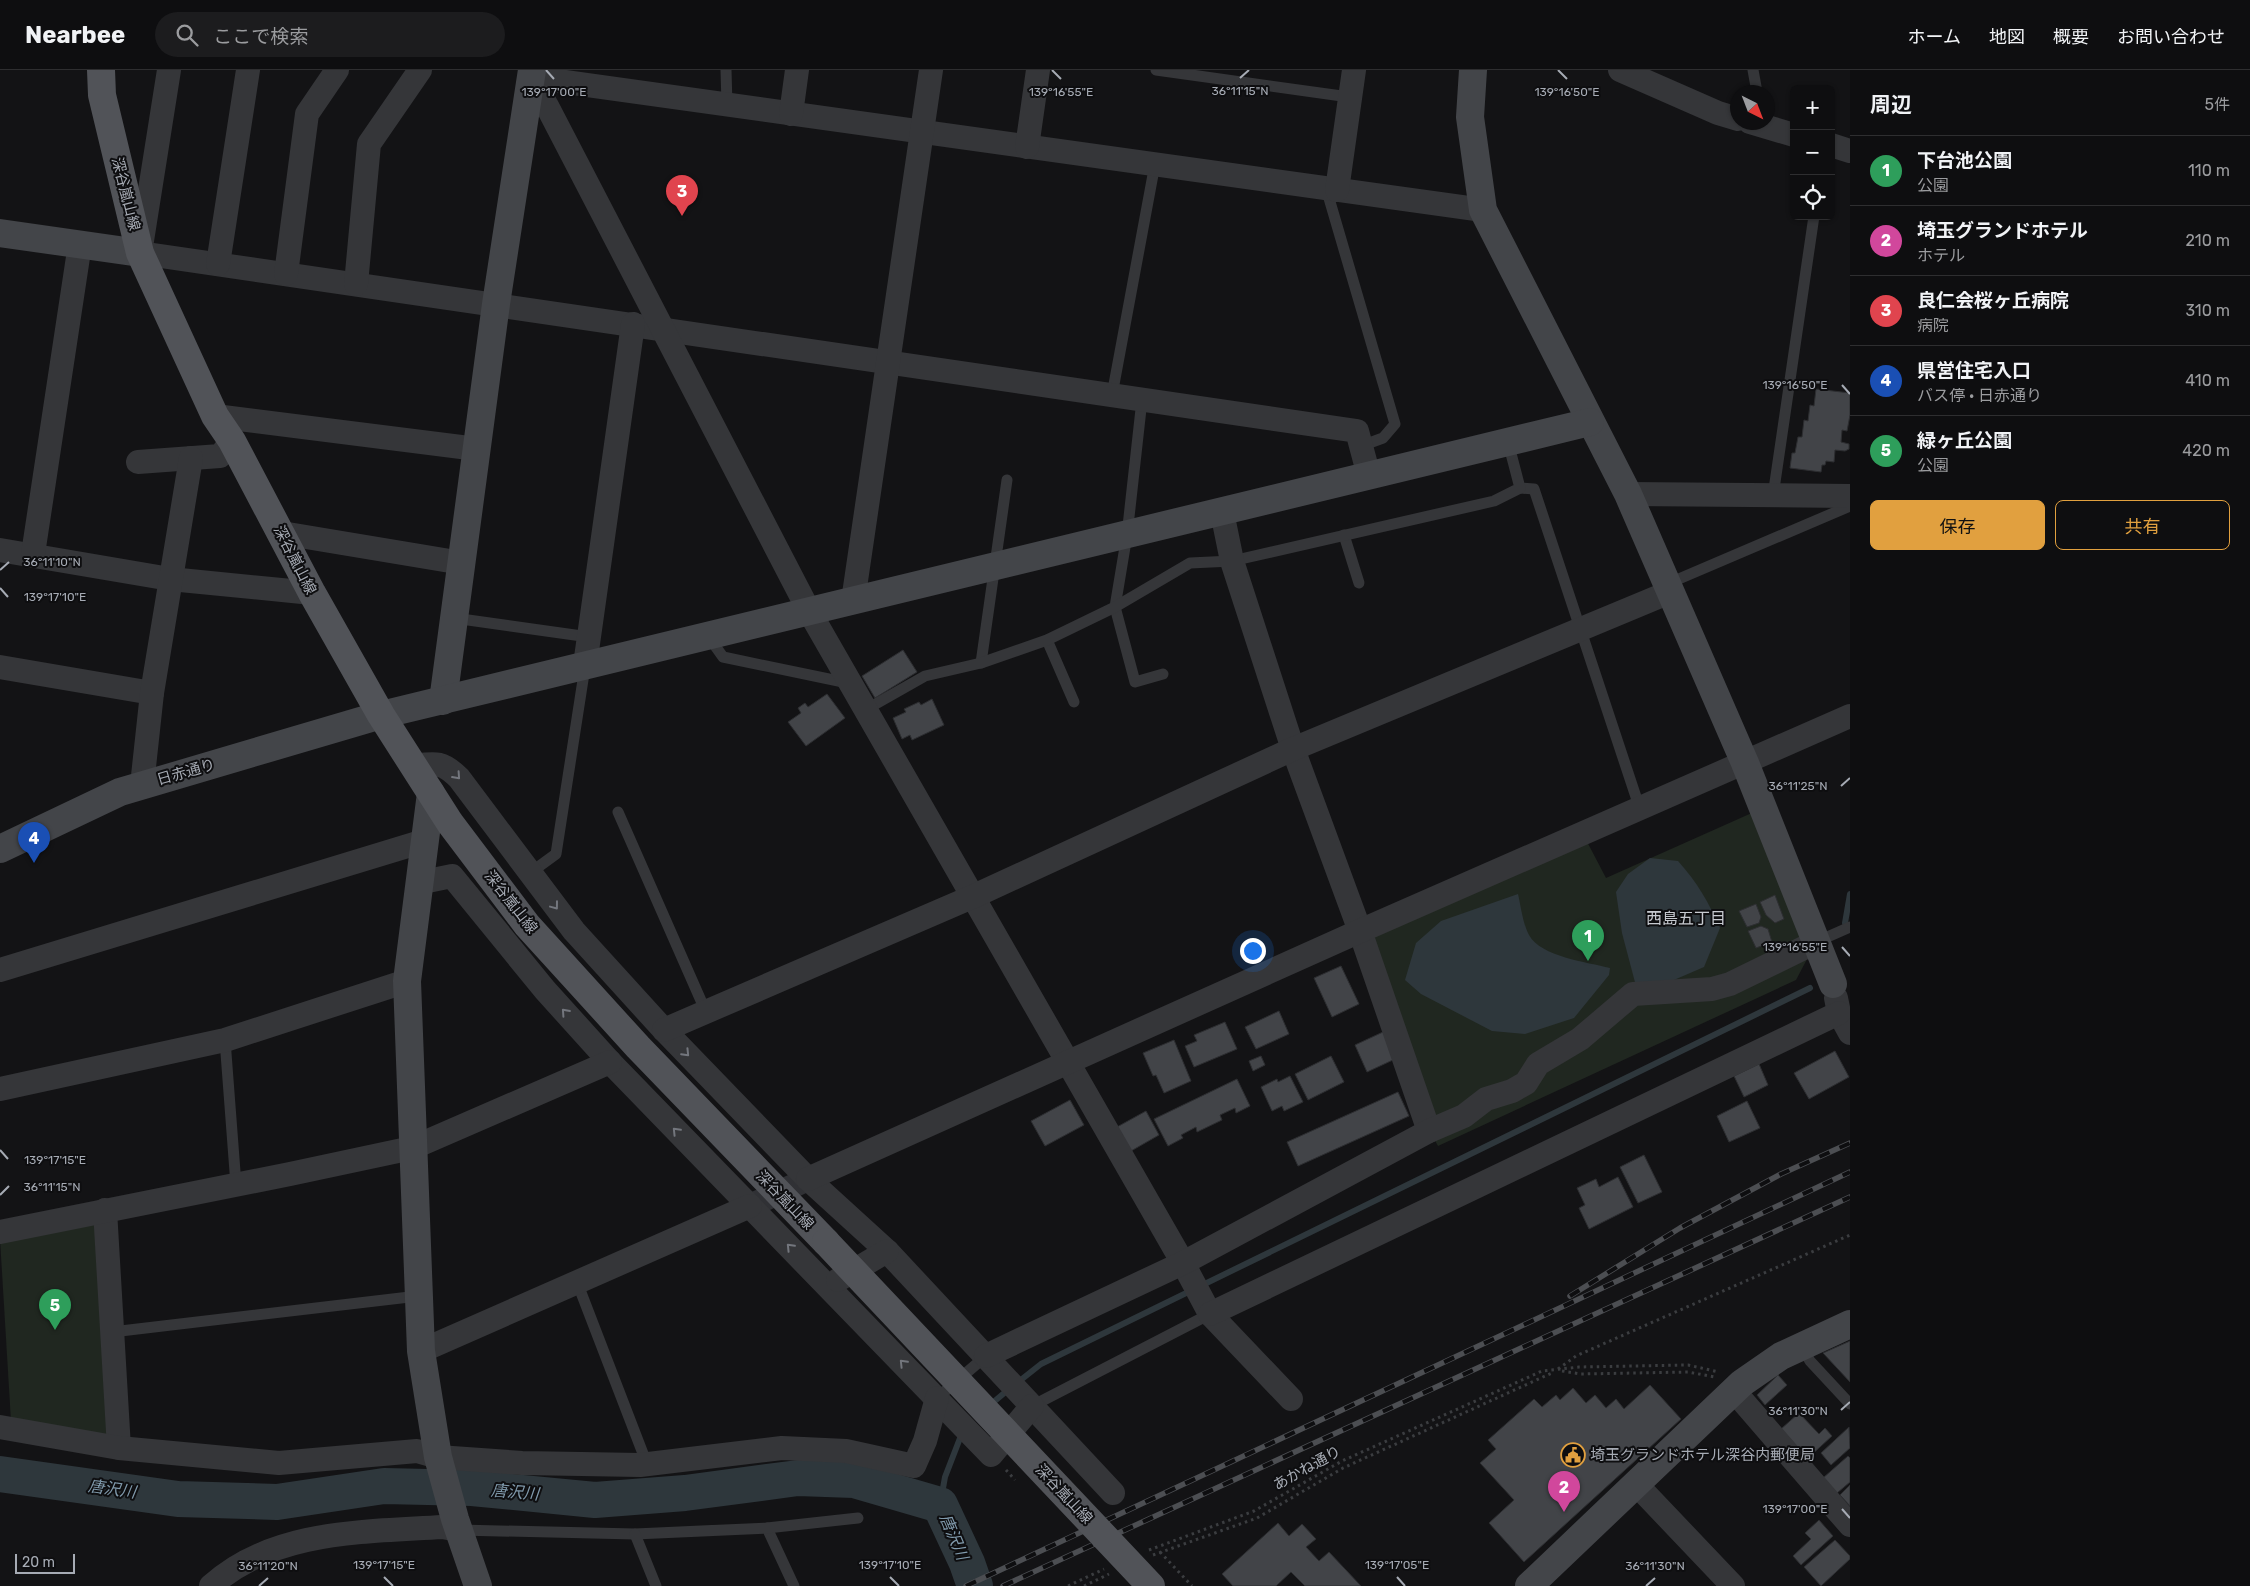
<!DOCTYPE html>
<html lang="ja">
<meta charset="utf-8">
<style>
:root{--surface:#0e0e10;--page:#1c1c1e;--text:#f1f3f6;--muted:#9b9c9f;--line:#2e2e30;--accent:#e1a03f}
body{margin:0;font-family:Rubik,"Noto Sans JP",sans-serif;background:var(--page);color:var(--text)}
.controls{position:absolute;right:15px;top:15px;display:grid;overflow:hidden;border-radius:8px;box-shadow:0 1px 4px #0004}
.controls button{width:45px;height:45px;display:grid;place-items:center;padding:0;border:0;border-bottom:1px solid var(--line);background:var(--surface);color:var(--text);font:25px sans-serif}
.compass{position:absolute;left:1730px;top:15px;width:45px;height:45px;border-radius:50%;background:var(--surface);box-shadow:0 1px 4px #0004;rotate:138deg}
.scale{position:absolute;left:15px;bottom:12px;width:60px;box-sizing:border-box;padding-left:5px;border:2px solid #a6abb4;border-top:0;font-size:14px;line-height:18px;white-space:nowrap;color:#a6abb4;-webkit-text-stroke:4px #0e0e10;paint-order:stroke}
.you{position:absolute;left:1252px;top:880px;width:18px;height:18px;margin:-12px;border:4px solid #fff;border-radius:50%;background:#1a73e8;box-shadow:0 0 0 8px #1a73e833}
.badge{display:grid;place-items:center;width:32px;height:32px;border-radius:50%;background:var(--accent);color:#fff;font-size:16px;font-weight:700}
.pin{position:absolute;translate:-50% -41px;filter:drop-shadow(0 1px 2px #0008)}
.pin::after{content:'';position:absolute;top:26px;width:18px;height:15px;background:inherit;clip-path:polygon(0 0,100% 0,50% 100%)}
.list{margin:0;padding:0;list-style:none}
h2{display:flex;justify-content:space-between;align-items:center;height:65px;margin:0;padding:0 20px;font-size:21px}
h2 small{font-size:16px;font-weight:400;color:var(--muted)}
.list li{display:grid;grid-template-columns:32px 1fr auto;gap:15px;align-items:center;box-sizing:border-box;height:70px;padding:0 20px;border-top:1px solid var(--line)}
.list b{display:block;font-size:19px;white-space:nowrap}
.list p{margin:0;font-size:16px;white-space:nowrap;color:var(--muted)}
.list em{font-size:16px;font-style:normal;color:var(--muted)}
.actions{display:flex;gap:10px;padding:15px 20px}
.actions a{flex:1;padding:11px 0;border:1px solid var(--accent);border-radius:8px;text-align:center;font-size:18px;color:var(--accent)}
.actions .main{background:var(--accent);color:#111}
.icon{flex:none;width:28px;height:28px;fill:none;stroke:currentColor;stroke-width:2;stroke-linecap:round;stroke-linejoin:round}
.map{position:relative;flex:none;width:1850px;height:1516px;overflow:hidden}
header{display:flex;align-items:center;gap:30px;box-sizing:border-box;height:70px;padding:0 25px;background:var(--surface);border-bottom:1px solid var(--line)}
header strong{font-size:24px}
nav{display:flex;gap:28px;margin-inline-start:auto;font-size:18px}
.search{width:350px;height:45px;background:var(--page);display:flex;align-items:center;gap:12px;box-sizing:border-box;padding:0 18px;border-radius:28px;color:var(--muted);font-size:19px}
main{display:flex}
aside{flex:1;background:var(--surface)}
.map>svg:first-child{display:block}
.green{fill:#202720}
.water{fill:#2e373c}
.lines{fill:none;stroke-linecap:round;stroke-linejoin:round}
.stream{stroke:#2e373c;stroke-width:6}
.river{stroke:#2e373c;stroke-width:36}
.building{fill:#424448;stroke:#2d2e31}
.street-tunnel{stroke:#303135;stroke-width:24;stroke-dasharray:24 12;stroke-linecap:butt}
.path{stroke:#3b3d40;stroke-width:3;stroke-dasharray:2.5 4;stroke-linecap:butt}
.lane{stroke:#353639;stroke-width:11}
.street{stroke:#353639;stroke-width:24}
.secondary{stroke:#434549;stroke-width:28}
.primary{stroke:#515358;stroke-width:28}
.rail-casing{stroke:#4c4e52;stroke-width:5.5}
.rail{stroke:#0e0e10;stroke-width:4;stroke-dasharray:11;stroke-linecap:butt}
.primary-bridge{stroke:#515358;stroke-width:28}
.oneway{stroke:#73767d}
.ticks{fill:none;stroke:#a6abb4;stroke-width:2}
.labels{text-anchor:middle;dominant-baseline:central;stroke-width:4;stroke-linejoin:round;paint-order:stroke}
.street-label{font-size:15px;fill:#a6abb4;stroke:#0e0e10}
.poi-label{font-size:15px;fill:#a6abb4;stroke:#0e0e10;text-anchor:start}
.neighbourhood-label{font-size:16px;fill:#c7cad0;stroke:#0e0e10}
.water-label{font-size:16px;font-style:italic;fill:#809aac;stroke:#0e0e10}
.ticks-label{font-size:12px;text-anchor:middle;fill:#a6abb4;stroke:#0e0e10;stroke-width:4;stroke-linejoin:round;paint-order:stroke}
</style>
<header>
<strong>Nearbee</strong>
<div class="search"><svg class="icon" aria-label="search" viewBox="0 0 24 24"><circle cx="10" cy="10" r="6"/><path d="M15 15l6 6"/></svg>ここで検索</div>
<nav><a>ホーム</a><a>地図</a><a>概要</a><a>お問い合わせ</a></nav>
</header>
<main>
<div class="map">
<svg width="1850" height="1516" viewBox="0 0 1850 1516">
<rect width="100%" height="100%" fill="#131315"/>
<!-- green -->
<g class="green">
<path d="M 1763,738 L 1816,872 L 1796,910 L 1438,1076 L 1425,1052 L 1360,861 L 1583,764 L 1606,808 Z"/>
<path d="M 99,1150 L 112,1368 L 11,1351 L 0,1169 Z"/>
</g>
<!-- water -->
<g class="water">
<path d="M 1650,788 L 1678,791 C 1697,812 1709,833 1720,858 L 1704,897 L 1660,916 L 1636,916 L 1622,863 L 1616,822 L 1628,804 Z"/>
<path d="M 1518,824 C 1521,837 1523,854 1529,865 C 1541,887 1587,892 1610,898 L 1609,905 L 1574,948 L 1525,964 L 1492,961 L 1421,924 L 1405,910 L 1416,873 L 1441,851 Z"/>
</g>
<g class="lines">
<!-- stream -->
<g class="stream">
<path d="M 1845,853 L 1850,824"/>
<path d="M 1017,1313 L 1041,1294 L 1810,918"/>
<path d="M 990,1335 L 1009,1319"/>
<path d="M 940,1435 L 945,1407 L 962,1363"/>
</g>
<!-- river -->
<path class="river" d="M 0,1404 L 178,1429 L 277,1432 L 384,1416 L 472,1418 L 595,1430 L 685,1423 L 798,1408 L 854,1410 L 940,1435 L 967,1493 L 975,1516"/>
</g>
<!-- building -->
<g class="building">
<path d="M 1816,319 L 1850,323 L 1850,345 L 1847,361 L 1842,360 L 1841,372 L 1849,374 L 1849,379 L 1845,381 L 1835,380 L 1834,392 L 1826,391 L 1825,395 L 1822,395 L 1821,402 L 1790,398 L 1792,383 L 1795,383 L 1798,367 L 1802,367 L 1804,350 L 1808,351 L 1810,335 L 1814,336 Z"/>
<path d="M 903,580 L 917,602 L 875,628 L 862,606 Z"/>
<path d="M 827,624 L 845,648 L 806,676 L 788,652 L 801,643 L 798,638 L 805,633 L 808,637 Z"/>
<path d="M 932,629 L 944,655 L 912,670 L 910,665 L 902,669 L 893,648 L 906,642 L 904,639 L 919,632 L 921,635 Z"/>
<path d="M 1775,825 L 1784,849 L 1775,853 L 1766,845 L 1760,832 Z"/>
<path d="M 1756,834 L 1761,847 L 1759,853 L 1747,857 L 1739,841 Z"/>
<path d="M 1761,856 L 1768,859 L 1772,872 L 1756,878 L 1748,861 Z"/>
<path d="M 1341,896 L 1359,934 L 1332,947 L 1314,908 Z"/>
<path d="M 1279,941 L 1289,964 L 1256,979 L 1245,957 Z"/>
<path d="M 1225,952 L 1237,979 L 1194,997 L 1185,976 L 1197,971 L 1194,965 Z"/>
<path d="M 1383,962 L 1395,989 L 1367,1002 L 1355,975 Z"/>
<path d="M 1174,970 L 1191,1011 L 1164,1023 L 1156,1005 L 1153,1006 L 1143,983 Z"/>
<path d="M 1835,981 L 1849,1007 L 1809,1029 L 1794,1003 Z"/>
<path d="M 1261,986 L 1265,995 L 1253,1001 L 1249,991 Z"/>
<path d="M 1331,986 L 1344,1012 L 1308,1030 L 1295,1004 Z"/>
<path d="M 1759,994 L 1768,1015 L 1744,1027 L 1734,1006 Z"/>
<path d="M 1290,1006 L 1303,1032 L 1284,1041 L 1282,1036 L 1272,1041 L 1261,1017 L 1277,1009 L 1278,1012 Z"/>
<path d="M 1237,1009 L 1250,1036 L 1236,1043 L 1235,1038 L 1220,1045 L 1222,1050 L 1197,1062 L 1196,1057 L 1181,1065 L 1183,1068 L 1168,1076 L 1154,1049 Z"/>
<path d="M 1398,1022 L 1409,1046 L 1298,1096 L 1287,1072 Z"/>
<path d="M 1070,1030 L 1084,1055 L 1045,1076 L 1031,1051 Z"/>
<path d="M 1747,1031 L 1760,1058 L 1729,1072 L 1717,1046 Z"/>
<path d="M 1146,1041 L 1159,1065 L 1131,1081 L 1117,1057 Z"/>
<path d="M 1644,1085 L 1662,1122 L 1638,1133 L 1620,1097 Z"/>
<path d="M 1618,1107 L 1633,1137 L 1589,1159 L 1579,1138 L 1585,1135 L 1577,1118 L 1596,1109 L 1599,1117 Z"/>
<path d="M 1850,1271 L 1850,1312 L 1823,1283 Z"/>
<path d="M 1778,1305 L 1787,1315 L 1765,1335 L 1757,1325 Z"/>
<path d="M 1650,1315 L 1681,1349 L 1524,1492 L 1489,1453 L 1514,1430 L 1480,1393 L 1496,1379 L 1488,1370 L 1534,1329 L 1542,1337 L 1556,1325 L 1560,1330 L 1573,1318 L 1586,1333 L 1595,1325 L 1606,1338 L 1616,1329 L 1624,1339 Z"/>
<path d="M 1799,1343 L 1819,1364 L 1825,1358 L 1832,1366 L 1808,1388 L 1781,1359 Z"/>
<path d="M 1849,1357 L 1850,1378 L 1831,1395 L 1821,1383 Z"/>
<path d="M 1848,1386 L 1850,1388 L 1850,1412 L 1837,1423 L 1823,1408 Z"/>
<path d="M 1850,1415 L 1850,1436 L 1840,1425 Z"/>
<path d="M 1819,1450 L 1833,1466 L 1801,1495 L 1793,1486 L 1811,1469 L 1805,1463 Z"/>
<path d="M 1278,1453 L 1289,1466 L 1302,1454 L 1316,1469 L 1306,1477 L 1319,1491 L 1329,1482 L 1361,1516 L 1305,1516 L 1291,1502 L 1276,1516 L 1233,1516 L 1222,1504 Z"/>
<path d="M 1835,1470 L 1850,1486 L 1850,1489 L 1821,1516 L 1804,1497 Z"/>
</g>
<g class="lines">
<!-- street-tunnel -->
<path class="street-tunnel" d="M 750,1136 L 808,1109"/>
<!-- path -->
<g class="path">
<path d="M 1558,1299 L 1576,1286 L 1850,1165"/>
<path d="M 1562,1301 L 1581,1304 L 1688,1302 L 1715,1307"/>
<path d="M 1006,1400 L 1015,1410"/>
<path d="M 1149,1480 L 1254,1441 L 1342,1391 L 1542,1301 L 1579,1297 L 1688,1295 L 1719,1302"/>
<path d="M 1160,1482 L 1192,1516"/>
<path d="M 1153,1485 L 1257,1448 L 1343,1398 L 1554,1302"/>
<path d="M 1068,1516 L 1104,1499"/>
<path d="M 1084,1516 L 1109,1504"/>
</g>
<!-- lane -->
<g class="lane">
<path d="M 726,0 L 727,35"/>
<path d="M 1156,0 L 1349,27"/>
<path d="M 1753,0 L 1757,22"/>
<path d="M 1326,118 L 1395,354 L 1383,368 L 1361,376"/>
<path d="M 1112,325 L 1155,94"/>
<path d="M 1142,330 L 1127,465 L 1115,537 L 1135,612 L 1163,604"/>
<path d="M 1520,418 L 1534,419 L 1640,739"/>
<path d="M 1773,426 L 1814,146"/>
<path d="M 1344,465 L 1359,513"/>
<path d="M 1667,514 L 1850,436"/>
<path d="M 454,548 L 589,567"/>
<path d="M 708,566 L 723,587 L 848,613"/>
<path d="M 1047,570 L 1074,632"/>
<path d="M 981,593 L 1007,410"/>
<path d="M 865,640 L 925,606 L 981,593 L 1047,570 L 1115,537 L 1190,493 L 1232,491 L 1494,431 L 1520,418 L 1508,372"/>
<path d="M 618,742 L 706,942"/>
<path d="M 530,803 L 556,784 L 585,597"/>
<path d="M 1816,872 L 1850,857"/>
<path d="M 225,970 L 236,1115"/>
<path d="M 577,1212 L 647,1394"/>
<path d="M 112,1262 L 418,1226"/>
<path d="M 1801,1276 L 1810,1291 L 1850,1334"/>
<path d="M 937,1328 L 986,1286"/>
<path d="M 1032,1336 L 1210,1244"/>
<path d="M 767,1458 L 794,1516"/>
<path d="M 459,1460 L 635,1464 L 767,1458 L 858,1448"/>
<path d="M 635,1464 L 656,1516"/>
</g>
<!-- street -->
<g class="street">
<path d="M 169,0 L 140,183 L 1357,361 L 1369,406"/>
<path d="M 1620,0 L 1718,43 L 1738,49"/>
<path d="M 530,7 L 547,36 L 809,541 L 1183,1193 L 1210,1244 L 1291,1329"/>
<path d="M 530,7 L 1483,140"/>
<path d="M 791,44 L 797,0"/>
<path d="M 1750,52 L 1794,65"/>
<path d="M 1831,75 L 1850,81"/>
<path d="M 1027,77 L 1038,0"/>
<path d="M 1337,120 L 1354,0"/>
<path d="M 218,194 L 248,0"/>
<path d="M 286,204 L 307,44 L 337,0"/>
<path d="M 356,214 L 369,74 L 420,0"/>
<path d="M 215,346 L 477,379"/>
<path d="M 138,392 L 220,386 L 232,371"/>
<path d="M 1628,424 L 1850,426"/>
<path d="M 1222,442 L 1232,491 L 1293,679 L 1360,861 L 1429,1061"/>
<path d="M 282,463 L 462,493"/>
<path d="M 0,480 L 170,509 L 312,523"/>
<path d="M 33,484 L 80,174"/>
<path d="M 853,531 L 931,0"/>
<path d="M 585,595 L 633,254"/>
<path d="M 0,597 L 152,623"/>
<path d="M 413,696 C 435,693 442,691 459,708 L 574,861 L 664,960 L 808,1109 L 887,1181 L 1113,1423"/>
<path d="M 142,715 L 152,623 L 191,388"/>
<path d="M 418,813 L 452,806 L 545,920 L 610,992 L 991,1385 L 1032,1336"/>
<path d="M 0,900 L 424,771"/>
<path d="M 1836,928 L 1839,943 L 1850,963"/>
<path d="M 664,960 L 972,827 L 1293,679 L 1670,522"/>
<path d="M 0,1019 L 225,970 L 407,911"/>
<path d="M 808,1109 L 1360,861 L 1850,646"/>
<path d="M 105,1140 L 119,1378"/>
<path d="M 0,1162 L 290,1104 L 412,1078 L 610,992"/>
<path d="M 838,1210 L 887,1181"/>
<path d="M 1210,1244 L 1839,943"/>
<path d="M 421,1281 L 750,1136"/>
<path d="M 986,1286 L 1183,1193 L 1429,1061 L 1464,1046 L 1486,1029 L 1512,1021 L 1526,1013 L 1538,994 L 1580,969 L 1633,924 L 1712,919 L 1730,914 L 1816,872"/>
<path d="M 1734,1321 L 1850,1455"/>
<path d="M 0,1357 L 119,1378 L 279,1393 L 417,1381 L 438,1387 L 522,1393 L 640,1395 L 782,1378 L 846,1381 L 914,1396 L 925,1371 L 937,1328"/>
<path d="M 1636,1414 L 1733,1516"/>
<path d="M 211,1516 C 273,1460 363,1462 442,1457 L 459,1460"/>
</g>
<!-- secondary -->
<g class="secondary">
<path d="M 1473,0 L 1470,47 L 1483,140 L 1628,424 L 1745,693 L 1833,914"/>
<path d="M 0,163 L 140,183"/>
<path d="M 443,631 L 496,234 L 532,0"/>
<path d="M 431,723 L 407,911 L 421,1281 L 438,1387 L 455,1449 L 478,1516"/>
<path d="M 0,779 L 120,722 L 381,645 L 1590,352"/>
<path d="M 1529,1516 L 1742,1313 L 1781,1286 L 1850,1254"/>
</g>
<!-- primary -->
<path class="primary" d="M 101,0 L 102,25 L 140,183 L 215,346 L 232,371 L 312,523 L 381,645 L 450,753 L 527,855 L 638,977 L 826,1172"/>
<!-- rail casing -->
<g class="rail-casing">
<g id="rail">
<path d="M 1570,1226 L 1680,1158 L 1781,1104 L 1850,1073"/>
<path d="M 966,1516 L 1850,1102"/>
<path d="M 1003,1516 L 1850,1127"/>
</g>
</g>
<!-- rail -->
<use href="#rail" class="rail"/>
<!-- primary-bridge -->
<path class="primary-bridge" d="M 826,1172 L 1151,1516"/>
</g>
<!-- one-way arrows -->
<defs><path id="oneway-chevron" d="M-2-3.5L2.5 0L-2 3.5" fill="none" stroke-width="1.6" stroke-linecap="round" stroke-linejoin="round" transform="scale(1.25)"/></defs>
<g class="oneway">
<use href="#oneway-chevron" transform="translate(457 706) rotate(48)"/>
<use href="#oneway-chevron" transform="translate(555 836) rotate(53)"/>
<use href="#oneway-chevron" transform="translate(565 942) rotate(-132)"/>
<use href="#oneway-chevron" transform="translate(686 983) rotate(46)"/>
<use href="#oneway-chevron" transform="translate(676 1061) rotate(-134)"/>
<use href="#oneway-chevron" transform="translate(790 1177) rotate(-134)"/>
<use href="#oneway-chevron" transform="translate(903 1293) rotate(-134)"/>
</g>
<!-- ticks -->
<path class="ticks" d="M 546,0 L 554,9M 1052,0 L 1061,9M 1558,0 L 1567,9M 1240,8 L 1249,0M 1842,315 L 1850,324M 0,500 L 9,492M 0,518 L 8,527M 1841,716 L 1850,708M 1842,877 L 1850,886M 0,1080 L 8,1089M 0,1125 L 9,1116M 1841,1340 L 1850,1332M 1842,1439 L 1850,1448M 384,1507 L 393,1516M 890,1507 L 899,1516M 1397,1507 L 1405,1516M 259,1516 L 268,1508M 1646,1516 L 1655,1508"/>
<!-- icons -->
<defs>
<g id="civic-ring" transform="scale(1.25)"><circle r="9.5" fill="#0e0e10" stroke="#e1a03f" stroke-width="1.5"/><path d="M-.6-6.5H3V-4.5H.6V-3L4-1V1h2V6H-6V1h2V-1L-.6-3ZM-1.2 2.5V6h2.4V2.5Z" fill="#e1a03f"/></g>
</defs>
<g fill-rule="evenodd">
<use href="#civic-ring" x="1573" y="1385"/>
</g>
<g class="labels">
<!-- street labels -->
<g class="street-label">
<text transform="translate(126 124) rotate(76)">深谷嵐山線</text>
<text transform="translate(295 490) rotate(63)">深谷嵐山線</text>
<text transform="translate(186 702) rotate(-16)">日赤通り</text>
<text transform="translate(511 832) rotate(52)">深谷嵐山線</text>
<text transform="translate(785 1130) rotate(46)">深谷嵐山線</text>
<text transform="translate(1307 1398) rotate(-29)">あかね通り</text>
<text transform="translate(1064 1424) rotate(47)">深谷嵐山線</text>
</g>
<!-- poi labels -->
<g class="poi-label">
<text x="1590" y="1385">埼玉グランドホテル深谷内郵便局</text>
</g>
<!-- neighbourhood labels -->
<g class="neighbourhood-label">
<text x="1686" y="848">西島五丁目</text>
</g>
<!-- water labels -->
<g class="water-label">
<text transform="translate(112 1419) rotate(8)">唐沢川</text>
<text transform="translate(515 1422) rotate(5)">唐沢川</text>
<text transform="translate(954 1467) rotate(67)">唐沢川</text>
</g>
</g>
<g class="ticks-label">
<text x="1240" y="25">36°11'15"N</text>
<text x="554" y="26">139°17'00"E</text>
<text x="1061" y="26">139°16'55"E</text>
<text x="1567" y="26">139°16'50"E</text>
<text x="1795" y="319">139°16'50"E</text>
<text x="52" y="496">36°11'10"N</text>
<text x="55" y="531">139°17'10"E</text>
<text x="1798" y="720">36°11'25"N</text>
<text x="1795" y="881">139°16'55"E</text>
<text x="55" y="1094">139°17'15"E</text>
<text x="52" y="1121">36°11'15"N</text>
<text x="1798" y="1345">36°11'30"N</text>
<text x="1795" y="1443">139°17'00"E</text>
<text x="384" y="1499">139°17'15"E</text>
<text x="890" y="1499">139°17'10"E</text>
<text x="1397" y="1499">139°17'05"E</text>
<text x="268" y="1500">36°11'20"N</text>
<text x="1655" y="1500">36°11'30"N</text>
</g>
</svg>
<div class="controls">
<button>+</button>
<button>−</button>
<button><svg class="icon" aria-label="locate" viewBox="0 0 24 24"><circle cx="12" cy="12" r="6"/><path d="M12 2v4M12 18v4M2 12h4M18 12h4"/></svg></button>
</div>
<svg class="compass" viewBox="-18 -18 36 36"><path d="M0-13l5 13h-10z" fill="#e53935"/><path d="M0 13l5-13h-10z" fill="#9b9c9f"/></svg>
<div class="scale">20 m</div>
<div class="you"></div>
<div class="pin badge" style="left:1588px;top:891px;background:#2e9e5b">1</div>
<div class="pin badge" style="left:1564px;top:1442px;background:#d1479c">2</div>
<div class="pin badge" style="left:682px;top:146px;background:#e0444e">3</div>
<div class="pin badge" style="left:34px;top:793px;background:#1a4fb4">4</div>
<div class="pin badge" style="left:55px;top:1260px;background:#2e9e5b">5</div>
</div>
<aside>
<h2>周辺<small>5件</small></h2>
<ul class="list">
<li><span class="badge" style="background:#2e9e5b">1</span><div><b>下台池公園</b><p>公園</p></div><em>110 m</em></li>
<li><span class="badge" style="background:#d1479c">2</span><div><b>埼玉グランドホテル</b><p>ホテル</p></div><em>210 m</em></li>
<li><span class="badge" style="background:#e0444e">3</span><div><b>良仁会桜ヶ丘病院</b><p>病院</p></div><em>310 m</em></li>
<li><span class="badge" style="background:#1a4fb4">4</span><div><b>県営住宅入口</b><p>バス停 · 日赤通り</p></div><em>410 m</em></li>
<li><span class="badge" style="background:#2e9e5b">5</span><div><b>緑ヶ丘公園</b><p>公園</p></div><em>420 m</em></li>
</ul>
<div class="actions"><a class="main">保存</a><a>共有</a></div>
</aside>
</main>
